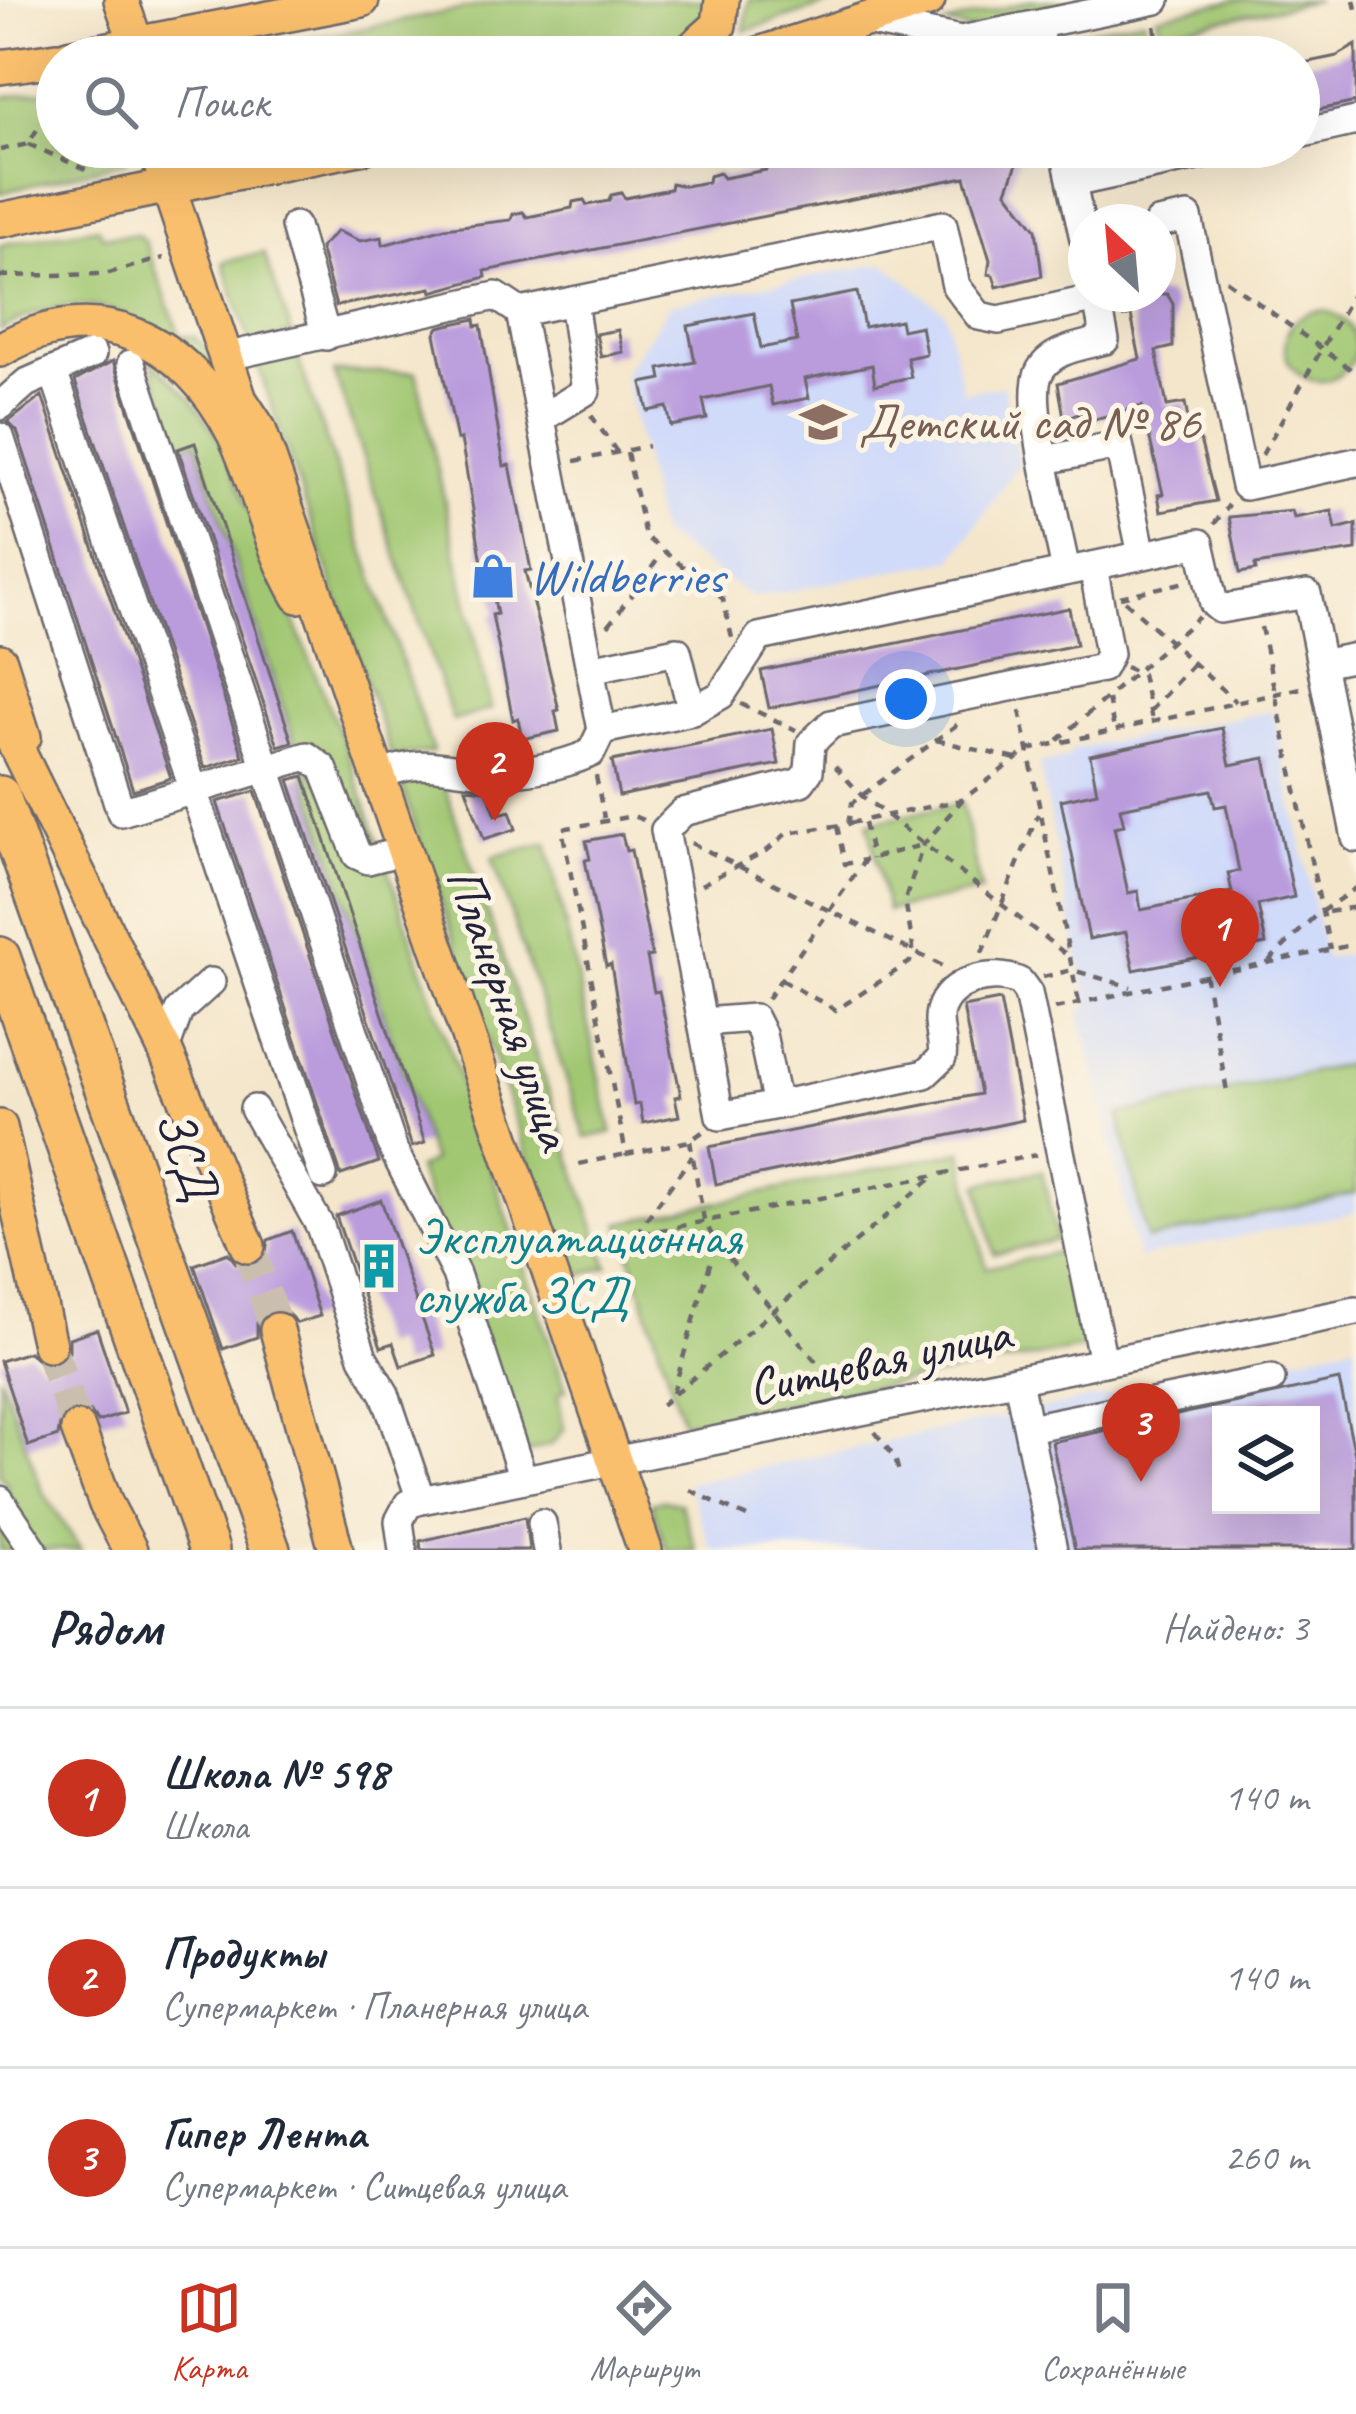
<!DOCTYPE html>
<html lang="ru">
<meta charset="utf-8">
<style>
:root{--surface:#fff;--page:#f6f6f7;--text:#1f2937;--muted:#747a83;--line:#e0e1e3;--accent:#c8321e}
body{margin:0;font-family:Caveat,sans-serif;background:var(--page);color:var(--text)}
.controls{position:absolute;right:36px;bottom:36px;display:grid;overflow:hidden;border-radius:0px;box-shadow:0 12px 48px #0002}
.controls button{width:108px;height:108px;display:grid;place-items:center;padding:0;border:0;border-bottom:3px solid var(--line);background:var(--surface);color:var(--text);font:60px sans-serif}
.compass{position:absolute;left:1068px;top:204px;width:108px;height:108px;border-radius:50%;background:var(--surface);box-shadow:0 12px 48px #0002;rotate:334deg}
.you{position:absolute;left:906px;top:699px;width:42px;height:42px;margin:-30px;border:9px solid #fff;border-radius:50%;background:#1a73e8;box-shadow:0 0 0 18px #1a73e833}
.badge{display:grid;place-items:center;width:78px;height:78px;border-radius:50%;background:var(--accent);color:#fff;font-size:39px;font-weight:700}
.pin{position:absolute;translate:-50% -99px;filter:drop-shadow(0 3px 6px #0008)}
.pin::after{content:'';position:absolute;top:63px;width:42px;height:36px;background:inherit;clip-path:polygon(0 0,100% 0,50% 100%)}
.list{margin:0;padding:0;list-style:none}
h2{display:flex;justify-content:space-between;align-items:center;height:156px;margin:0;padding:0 48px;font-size:51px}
h2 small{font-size:39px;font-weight:400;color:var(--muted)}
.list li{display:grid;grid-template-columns:78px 1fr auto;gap:36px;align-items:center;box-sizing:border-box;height:180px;padding:0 48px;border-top:3px solid var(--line)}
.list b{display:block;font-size:45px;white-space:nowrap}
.list p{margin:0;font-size:39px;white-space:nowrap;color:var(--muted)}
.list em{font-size:39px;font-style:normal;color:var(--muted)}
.icon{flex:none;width:66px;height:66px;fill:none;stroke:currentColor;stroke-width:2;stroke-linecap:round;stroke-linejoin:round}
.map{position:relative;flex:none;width:1356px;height:1550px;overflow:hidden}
.search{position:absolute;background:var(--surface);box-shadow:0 12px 48px #0002;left:36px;right:36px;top:36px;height:132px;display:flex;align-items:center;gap:30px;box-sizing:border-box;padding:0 42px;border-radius:66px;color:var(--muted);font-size:45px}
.sheet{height:696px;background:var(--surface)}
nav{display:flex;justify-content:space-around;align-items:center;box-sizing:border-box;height:168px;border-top:3px solid var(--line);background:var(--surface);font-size:33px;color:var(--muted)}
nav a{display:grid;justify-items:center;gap:6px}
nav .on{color:var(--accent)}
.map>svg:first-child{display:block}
.built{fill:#d0daf9;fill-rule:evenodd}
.green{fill:#a1c772;stroke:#627456;stroke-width:3}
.building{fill:#ba9cdd;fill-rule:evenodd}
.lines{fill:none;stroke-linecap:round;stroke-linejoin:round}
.major-tunnel{stroke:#cabfae;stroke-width:33;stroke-dasharray:33 16;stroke-linecap:butt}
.minor-casing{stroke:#6c676d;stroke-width:32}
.major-casing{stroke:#6c676d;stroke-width:38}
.highway-casing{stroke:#6c676d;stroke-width:44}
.path{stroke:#6c676d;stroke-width:4.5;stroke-dasharray:9 9;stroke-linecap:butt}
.minor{stroke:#fff;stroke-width:27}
.major{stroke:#f9bf6d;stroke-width:33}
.highway{stroke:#f9bf6d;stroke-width:39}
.labels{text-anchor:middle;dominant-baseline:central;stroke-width:10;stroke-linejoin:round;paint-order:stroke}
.education-label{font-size:51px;fill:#785e54;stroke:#fcf5e5;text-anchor:start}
.shop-label{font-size:51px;fill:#366cbe;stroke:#fcf5e5;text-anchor:start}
.street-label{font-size:51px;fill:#22223b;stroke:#fcf5e5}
.culture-label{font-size:51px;fill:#0d838f;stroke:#fcf5e5;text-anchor:start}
</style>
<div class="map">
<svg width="1356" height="1550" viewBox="0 0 1356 1550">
<rect width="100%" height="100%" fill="#fcf5e5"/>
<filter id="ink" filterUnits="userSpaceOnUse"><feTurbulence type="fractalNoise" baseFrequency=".00833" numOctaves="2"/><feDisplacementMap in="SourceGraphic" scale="24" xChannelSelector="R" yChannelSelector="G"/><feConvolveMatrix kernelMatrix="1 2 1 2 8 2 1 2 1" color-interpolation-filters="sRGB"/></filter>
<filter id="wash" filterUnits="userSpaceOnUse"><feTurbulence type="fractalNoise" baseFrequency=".004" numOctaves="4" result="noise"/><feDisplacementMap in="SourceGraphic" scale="48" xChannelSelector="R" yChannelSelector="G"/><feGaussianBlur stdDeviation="2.7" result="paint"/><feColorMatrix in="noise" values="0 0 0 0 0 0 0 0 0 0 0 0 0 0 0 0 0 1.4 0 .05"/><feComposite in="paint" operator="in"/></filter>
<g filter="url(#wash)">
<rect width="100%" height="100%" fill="#f4e6cb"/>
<!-- built -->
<g class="built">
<path d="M 884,263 L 945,312 L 963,392 L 1003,386 L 1020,462 L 953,559 L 753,598 L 659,533 L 624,372 L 671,304 Z"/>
<path d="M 1273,711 L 1325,958 L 1353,953 L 1356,971 L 1356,1212 L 1138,1258 L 1079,1010 L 1089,1007 L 1039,764 L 1068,758 L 1073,749 Z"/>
<path d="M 1356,1344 L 1356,1550 L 712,1550 L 687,1483 ZM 1221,1415 L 1311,1415 L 1311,1505 L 1221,1505 Z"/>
</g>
<!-- green -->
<g class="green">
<path d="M 509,0 L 706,0 L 703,19 L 679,40 L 606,57 L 218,57 Z"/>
<path d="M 749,0 L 841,0 L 744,31 Z"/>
<path d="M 1033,0 L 1077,3 L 968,30 L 946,24 Z"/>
<path d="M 1236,0 L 1318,0 L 1161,32 L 1157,16 Z"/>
<path d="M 1144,19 L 1148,35 L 1052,56 L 1048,39 Z"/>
<path d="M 57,90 L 57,147 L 131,147 L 126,161 L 0,193 L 0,98 Z"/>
<path d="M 98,227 L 103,236 L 138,235 L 145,242 L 180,336 L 195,337 L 212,356 L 228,399 C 159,328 101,271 0,330 L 0,245 Z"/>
<path d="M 264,253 L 292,334 L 250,343 L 223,262 Z"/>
<circle cx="1320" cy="346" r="35"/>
<path d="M 296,352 L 433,752 L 392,757 L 256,360 Z"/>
<path d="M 151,360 L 192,399 L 221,442 L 345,746 L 380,847 L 371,853 L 296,746 L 196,442 L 177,448 Z"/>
<path d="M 334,372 L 416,372 L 491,709 L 453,721 Z"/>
<path d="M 304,772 L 312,772 L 388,869 L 566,1390 L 558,1394 L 564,1429 L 552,1444 L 527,1453 L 417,1169 L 432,1161 Z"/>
<path d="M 440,773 L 608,1266 L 569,1279 L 400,781 Z"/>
<path d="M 962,803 L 981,891 L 887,911 L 868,823 Z"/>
<path d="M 547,843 L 612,1132 L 586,1138 L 492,857 Z"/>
<path d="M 1347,1064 L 1356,1104 L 1356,1193 L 1147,1240 L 1119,1115 Z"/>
<path d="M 962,1151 L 986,1268 L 1063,1251 L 1089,1347 L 683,1423 L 620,1223 Z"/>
<path d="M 1042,1171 L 1057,1240 L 994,1254 L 979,1184 Z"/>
<path d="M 0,1375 L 42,1490 L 81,1550 L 0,1550 L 0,1498 L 8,1485 L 0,1476 Z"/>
<path d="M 663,1500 L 680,1503 L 696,1550 L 667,1550 L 651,1503 Z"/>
</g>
<g id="blocks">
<!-- building -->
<g class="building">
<path d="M 1356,45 L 1356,102 L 1299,114 L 1299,64 L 1337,56 Z"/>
<path d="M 864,147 L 1023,147 L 1007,191 L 1036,229 L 1042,276 L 997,287 L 993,275 L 988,274 L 990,260 L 965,177 L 485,271 L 486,277 L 432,292 L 431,288 L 336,306 L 320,248 L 337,231 L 360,241 L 382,237 L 383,245 L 445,228 L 511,220 L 513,214 L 523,212 L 527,217 L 572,208 L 573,202 L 584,200 L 587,205 L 609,201 L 611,195 L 621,193 L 625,198 L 670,189 L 671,183 L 685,186 L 708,182 L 709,176 L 719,173 L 723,178 L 766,170 L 767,164 L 777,162 L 781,167 L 803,162 L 804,157 L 818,159 Z"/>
<path d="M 857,292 L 864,327 L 900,320 L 902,330 L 921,326 L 926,354 L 907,358 L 911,377 L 875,385 L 872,365 L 805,379 L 809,398 L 773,405 L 769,386 L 703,400 L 707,419 L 671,426 L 667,407 L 648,411 L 642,383 L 662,379 L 660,369 L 695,362 L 688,326 L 754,313 L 761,348 L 797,341 L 790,305 Z"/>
<path d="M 1119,294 L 1167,294 L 1173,304 L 1173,347 L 1156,351 L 1167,406 L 1185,403 L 1192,441 L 1200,440 L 1216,501 L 1161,511 L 1158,495 L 1163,494 L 1142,406 L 1088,421 L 1086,413 L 1064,417 L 1058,383 L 1140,359 L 1131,315 L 1124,317 Z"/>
<path d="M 475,319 L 476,326 L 481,325 L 504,466 L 510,465 L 531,570 L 525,571 L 559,710 L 555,711 L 559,731 L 522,739 L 518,718 L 513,720 L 492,615 L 497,614 L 490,579 L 485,580 L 461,439 L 457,440 L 435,334 L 439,327 Z"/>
<path d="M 618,330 L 623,352 L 601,357 L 596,334 Z"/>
<path d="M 113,361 L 243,756 L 205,768 L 75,381 Z"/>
<path d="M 42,396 L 171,778 L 133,790 L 17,431 L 8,422 Z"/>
<path d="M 195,443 L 292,742 L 278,746 L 178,449 Z"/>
<path d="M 1292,511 L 1294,518 L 1332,511 L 1336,529 L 1356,524 L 1356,550 L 1255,565 L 1256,570 L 1240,573 L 1229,517 Z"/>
<path d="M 1069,608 L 1076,645 L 769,708 L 761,671 Z"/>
<path d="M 1222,728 L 1230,765 L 1265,758 L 1294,897 L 1258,905 L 1266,944 L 1134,970 L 1126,932 L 1089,939 L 1061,800 L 1097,792 L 1090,755 ZM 1211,790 L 1215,807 L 1226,805 L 1239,871 L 1228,873 L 1232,892 L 1141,910 L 1138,891 L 1128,893 L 1114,827 L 1124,825 L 1120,808 Z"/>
<path d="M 772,729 L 779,764 L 619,796 L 612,761 Z"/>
<path d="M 304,776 L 425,1143 L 412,1147 L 289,780 Z"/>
<path d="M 466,788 L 487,790 L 496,815 L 510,811 L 516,829 L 484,839 Z"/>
<path d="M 255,791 L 379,1162 L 341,1175 L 217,802 Z"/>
<path d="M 622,834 L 626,851 L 631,850 L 652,956 L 647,957 L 654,992 L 659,991 L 681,1096 L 675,1097 L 679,1116 L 643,1123 L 640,1104 L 634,1105 L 611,964 L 606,966 L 585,860 L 590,859 L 586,841 Z"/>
<path d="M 1000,1000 L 1023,1120 L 716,1184 L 709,1147 L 980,1094 L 963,1007 Z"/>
<path d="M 381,1200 L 435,1355 L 401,1366 L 393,1343 L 381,1347 L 336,1216 Z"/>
<path d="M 292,1231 L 320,1316 L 297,1323 L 284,1310 L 270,1310 L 257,1323 L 257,1337 L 223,1349 L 194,1265 L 228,1253 L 236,1263 L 255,1266 L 265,1258 L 268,1240 Z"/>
<path d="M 97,1329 L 125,1413 L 98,1422 L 90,1412 L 72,1409 L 61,1417 L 58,1436 L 28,1446 L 0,1361 L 29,1352 L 42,1365 L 55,1365 L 69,1352 L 69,1338 Z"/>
<path d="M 1339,1380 L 1356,1460 L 1356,1550 L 1075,1550 L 1052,1442 ZM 1221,1415 L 1311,1415 L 1311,1505 L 1221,1505 Z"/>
<path d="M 525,1517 L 529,1550 L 421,1550 L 420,1541 Z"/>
</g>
</g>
</g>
<g filter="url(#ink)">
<use href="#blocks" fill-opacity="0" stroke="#6c676d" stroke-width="3"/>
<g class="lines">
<!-- major-tunnel -->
<g class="major-tunnel">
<path d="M 248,1246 L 277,1330"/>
<path d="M 49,1345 L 78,1429"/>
</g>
<!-- minor casing -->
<g class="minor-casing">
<g id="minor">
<path d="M 861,20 L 961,40 L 1156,0"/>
<path d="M 1037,26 L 1044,57"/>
<path d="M 1299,134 L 1356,121"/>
<path d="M 1064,147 L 1086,248"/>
<path d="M 1072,183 L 1238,147"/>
<path d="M 1158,223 L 1188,217 L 1245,486 L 1356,462"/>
<path d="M 295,226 L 326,336"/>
<path d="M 242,353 L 496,296 L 520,312"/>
<path d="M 131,364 L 394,1151 L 456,1274 L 523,1479"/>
<path d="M 53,371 L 323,1175"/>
<path d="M 0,406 L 26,383 L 92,354"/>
<path d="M 542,418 L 586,391 L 573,301"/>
<path d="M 0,437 L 121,812 L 307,756 L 323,768 L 357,855 L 368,860 L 403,851"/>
<path d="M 1045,460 L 1119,445 L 1142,555"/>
<path d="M 1066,571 C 1059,533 1025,402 1039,373 C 1050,349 1083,346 1105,340 L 1096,294"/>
<path d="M 1321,664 L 1356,838"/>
<path d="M 590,669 L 677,651 L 692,711"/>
<path d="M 602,730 L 520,312 L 943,225 L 956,286 L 979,316 L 999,320 L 1097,298"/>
<path d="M 378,775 C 431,756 439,770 489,772 C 521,774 562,766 591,753 L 602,730 L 692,711 L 721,695 L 759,637 L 1200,543 L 1214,604 L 1220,609 L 1307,594 L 1321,664 L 1356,657"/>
<path d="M 702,1022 L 754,1018 L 762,1034 L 777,1105 L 925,1074 L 942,1058 C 945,1042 936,1026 940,1011 C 948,980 994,969 1020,982 L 1028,993 L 1103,1362"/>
<path d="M 165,1050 L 179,1011 L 211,982"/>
<path d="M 777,1105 L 720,1116 L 665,830 L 683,812 L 801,782 L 809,771 L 811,743 L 831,724 L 1102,668 L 1109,654 L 1093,566"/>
<path d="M 254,1109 L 320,1226 L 363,1357 L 385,1394 L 421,1500"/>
<path d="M 1018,1381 L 1053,1550"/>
<path d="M 1029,1428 L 1271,1379"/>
<path d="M 0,1500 L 34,1550"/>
<path d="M 542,1523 L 547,1550"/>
<path d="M 403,1550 L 399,1521 L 408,1504 L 421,1500 L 1356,1311"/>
</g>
</g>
<!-- major casing -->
<g class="major-casing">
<g id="major">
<path d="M 121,0 L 141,57"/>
<path d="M 68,57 L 362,0"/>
<path d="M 683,57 L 719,25 L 722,0"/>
<path d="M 749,57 L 928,0"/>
<path d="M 0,67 L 57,59"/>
<path d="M 155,147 L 240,400 L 259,429 L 645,1550"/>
<path d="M 0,220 L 364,147"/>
<path d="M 0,350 C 96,294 186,338 234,434 C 259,487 269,545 299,596"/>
<path d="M 0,661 L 24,737"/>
<path d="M 0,714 L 165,1050 L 248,1246"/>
<path d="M 0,1127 L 49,1345"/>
<path d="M 277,1330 L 336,1550"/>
<path d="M 78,1429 L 106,1504 L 130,1550"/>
</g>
</g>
<!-- highway casing -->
<g class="highway-casing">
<g id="highway">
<path d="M 0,796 L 270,1550"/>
<path d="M 0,957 L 209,1550"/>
</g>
</g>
<!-- path -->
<g class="path">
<path d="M 1354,0 L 1356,9"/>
<path d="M 1155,26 L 1160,56"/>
<path d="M 28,144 L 94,173"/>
<path d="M 0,150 L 28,144 L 57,98"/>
<path d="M 0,276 L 105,274 L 164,258"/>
<path d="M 1226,280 L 1356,373"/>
<path d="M 591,415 L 619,455"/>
<path d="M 627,453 L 645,536 L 723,599 L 732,638"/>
<path d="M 1262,455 L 1356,288"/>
<path d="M 575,461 L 648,446"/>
<path d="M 1214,524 L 1229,505"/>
<path d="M 1120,597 L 1185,582"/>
<path d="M 1125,601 L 1236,702"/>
<path d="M 608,626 L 662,554"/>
<path d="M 1261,627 L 1330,949"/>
<path d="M 1125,667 L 1142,674 L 1152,720"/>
<path d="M 1108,699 L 1114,729"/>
<path d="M 741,704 L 796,730"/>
<path d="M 1020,710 L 1079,1003"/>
<path d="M 1150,711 L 1194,663"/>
<path d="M 936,740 L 1016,759"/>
<path d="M 1058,740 L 1199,617"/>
<path d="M 835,766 L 862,796 L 1072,959"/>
<path d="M 596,776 L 604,818"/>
<path d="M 643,820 L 633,816 L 562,829 L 626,1154 L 690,1141 L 705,1130"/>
<path d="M 850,823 L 962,800"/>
<path d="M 864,823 L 872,859"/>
<path d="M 837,826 L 845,864 L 865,860"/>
<path d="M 691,843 L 945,967"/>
<path d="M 701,885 L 769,849 L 787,833 L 848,824 L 852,803 L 959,723"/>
<path d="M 1328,912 L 1356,907"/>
<path d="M 982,953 L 1038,814"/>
<path d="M 1269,961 L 1316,915 L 1356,888"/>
<path d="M 1205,974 L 1227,1091"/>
<path d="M 1043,977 L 1072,970 L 1131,987"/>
<path d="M 781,980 L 836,1010 L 910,962 L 913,947 L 905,900 L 923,845 L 962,800 L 1028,750 L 1301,688"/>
<path d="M 767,999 L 865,860 L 922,845"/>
<path d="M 1055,1008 L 1356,944"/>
<path d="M 690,1141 L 704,1220 L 716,1243 L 841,1391"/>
<path d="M 579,1164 L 626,1154"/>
<path d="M 636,1234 L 692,1156"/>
<path d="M 606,1241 L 1036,1155"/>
<path d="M 673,1393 L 716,1243"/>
<path d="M 661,1405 L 932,1178"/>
<path d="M 875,1432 L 895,1458 L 900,1476"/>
<path d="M 690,1490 L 753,1520"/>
</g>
<!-- minor -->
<use href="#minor" class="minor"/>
<!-- major -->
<use href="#major" class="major"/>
<!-- highway -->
<use href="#highway" class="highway"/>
</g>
</g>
<!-- icons -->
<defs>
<g id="school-bare" transform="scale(3.6)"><path d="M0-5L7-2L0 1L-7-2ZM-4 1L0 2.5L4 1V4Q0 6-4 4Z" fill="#8d6e63" stroke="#fcf5e5" stroke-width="2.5" paint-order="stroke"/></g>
<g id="shop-bare" transform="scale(3.6)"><path d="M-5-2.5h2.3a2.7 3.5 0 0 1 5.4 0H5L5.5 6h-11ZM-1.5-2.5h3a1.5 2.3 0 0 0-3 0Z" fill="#3f7fe0" stroke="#fcf5e5" stroke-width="2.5" paint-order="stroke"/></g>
<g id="building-bare" transform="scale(3.6)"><path d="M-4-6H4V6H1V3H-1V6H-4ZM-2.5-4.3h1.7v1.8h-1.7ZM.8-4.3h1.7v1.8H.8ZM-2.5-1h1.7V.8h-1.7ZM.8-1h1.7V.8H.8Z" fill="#0f9aa8" stroke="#fcf5e5" stroke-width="2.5" paint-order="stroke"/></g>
</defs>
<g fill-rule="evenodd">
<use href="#school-bare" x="823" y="422"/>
<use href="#shop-bare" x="493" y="576"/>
<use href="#building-bare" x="379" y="1266"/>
</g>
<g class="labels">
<!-- education labels -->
<g class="education-label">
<text x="859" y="422">Детский сад № 86</text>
</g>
<!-- shop labels -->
<g class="shop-label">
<text x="529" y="576">Wildberries</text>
</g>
<!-- street labels -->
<g class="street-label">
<text transform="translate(510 1008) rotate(71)">Планерная улица</text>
<text transform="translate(187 1154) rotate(70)">ЗСД</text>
<text transform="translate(879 1360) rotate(-12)">Ситцевая улица</text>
</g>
<!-- culture labels -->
<g class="culture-label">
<text x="415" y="1237">Эксплуатационная<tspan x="415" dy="59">служба ЗСД</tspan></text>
</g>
</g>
</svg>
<div class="controls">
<button><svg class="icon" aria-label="layers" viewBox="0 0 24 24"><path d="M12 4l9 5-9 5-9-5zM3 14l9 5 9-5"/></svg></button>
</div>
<svg class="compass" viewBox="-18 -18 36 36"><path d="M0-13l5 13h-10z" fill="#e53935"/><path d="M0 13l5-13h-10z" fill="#747a83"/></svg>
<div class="you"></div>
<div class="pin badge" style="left:1220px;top:987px">1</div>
<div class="pin badge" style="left:495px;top:821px">2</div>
<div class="pin badge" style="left:1141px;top:1482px">3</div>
<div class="search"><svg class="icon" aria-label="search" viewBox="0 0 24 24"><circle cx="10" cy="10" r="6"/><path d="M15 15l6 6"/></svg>Поиск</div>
</div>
<section class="sheet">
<h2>Рядом<small>Найдено: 3</small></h2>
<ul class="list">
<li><span class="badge">1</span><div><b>Школа № 598</b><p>Школа</p></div><em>140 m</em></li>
<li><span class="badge">2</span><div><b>Продукты</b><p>Супермаркет · Планерная улица</p></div><em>140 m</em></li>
<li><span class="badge">3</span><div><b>Гипер Лента</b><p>Супермаркет · Ситцевая улица</p></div><em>260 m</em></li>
</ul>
</section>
<nav>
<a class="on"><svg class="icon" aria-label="map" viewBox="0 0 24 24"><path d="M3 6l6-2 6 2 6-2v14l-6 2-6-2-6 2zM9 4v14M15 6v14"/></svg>Карта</a>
<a><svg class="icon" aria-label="directions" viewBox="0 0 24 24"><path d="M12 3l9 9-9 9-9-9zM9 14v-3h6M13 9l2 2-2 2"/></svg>Маршрут</a>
<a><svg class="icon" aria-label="saved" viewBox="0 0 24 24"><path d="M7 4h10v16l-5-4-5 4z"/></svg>Сохранённые</a>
</nav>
